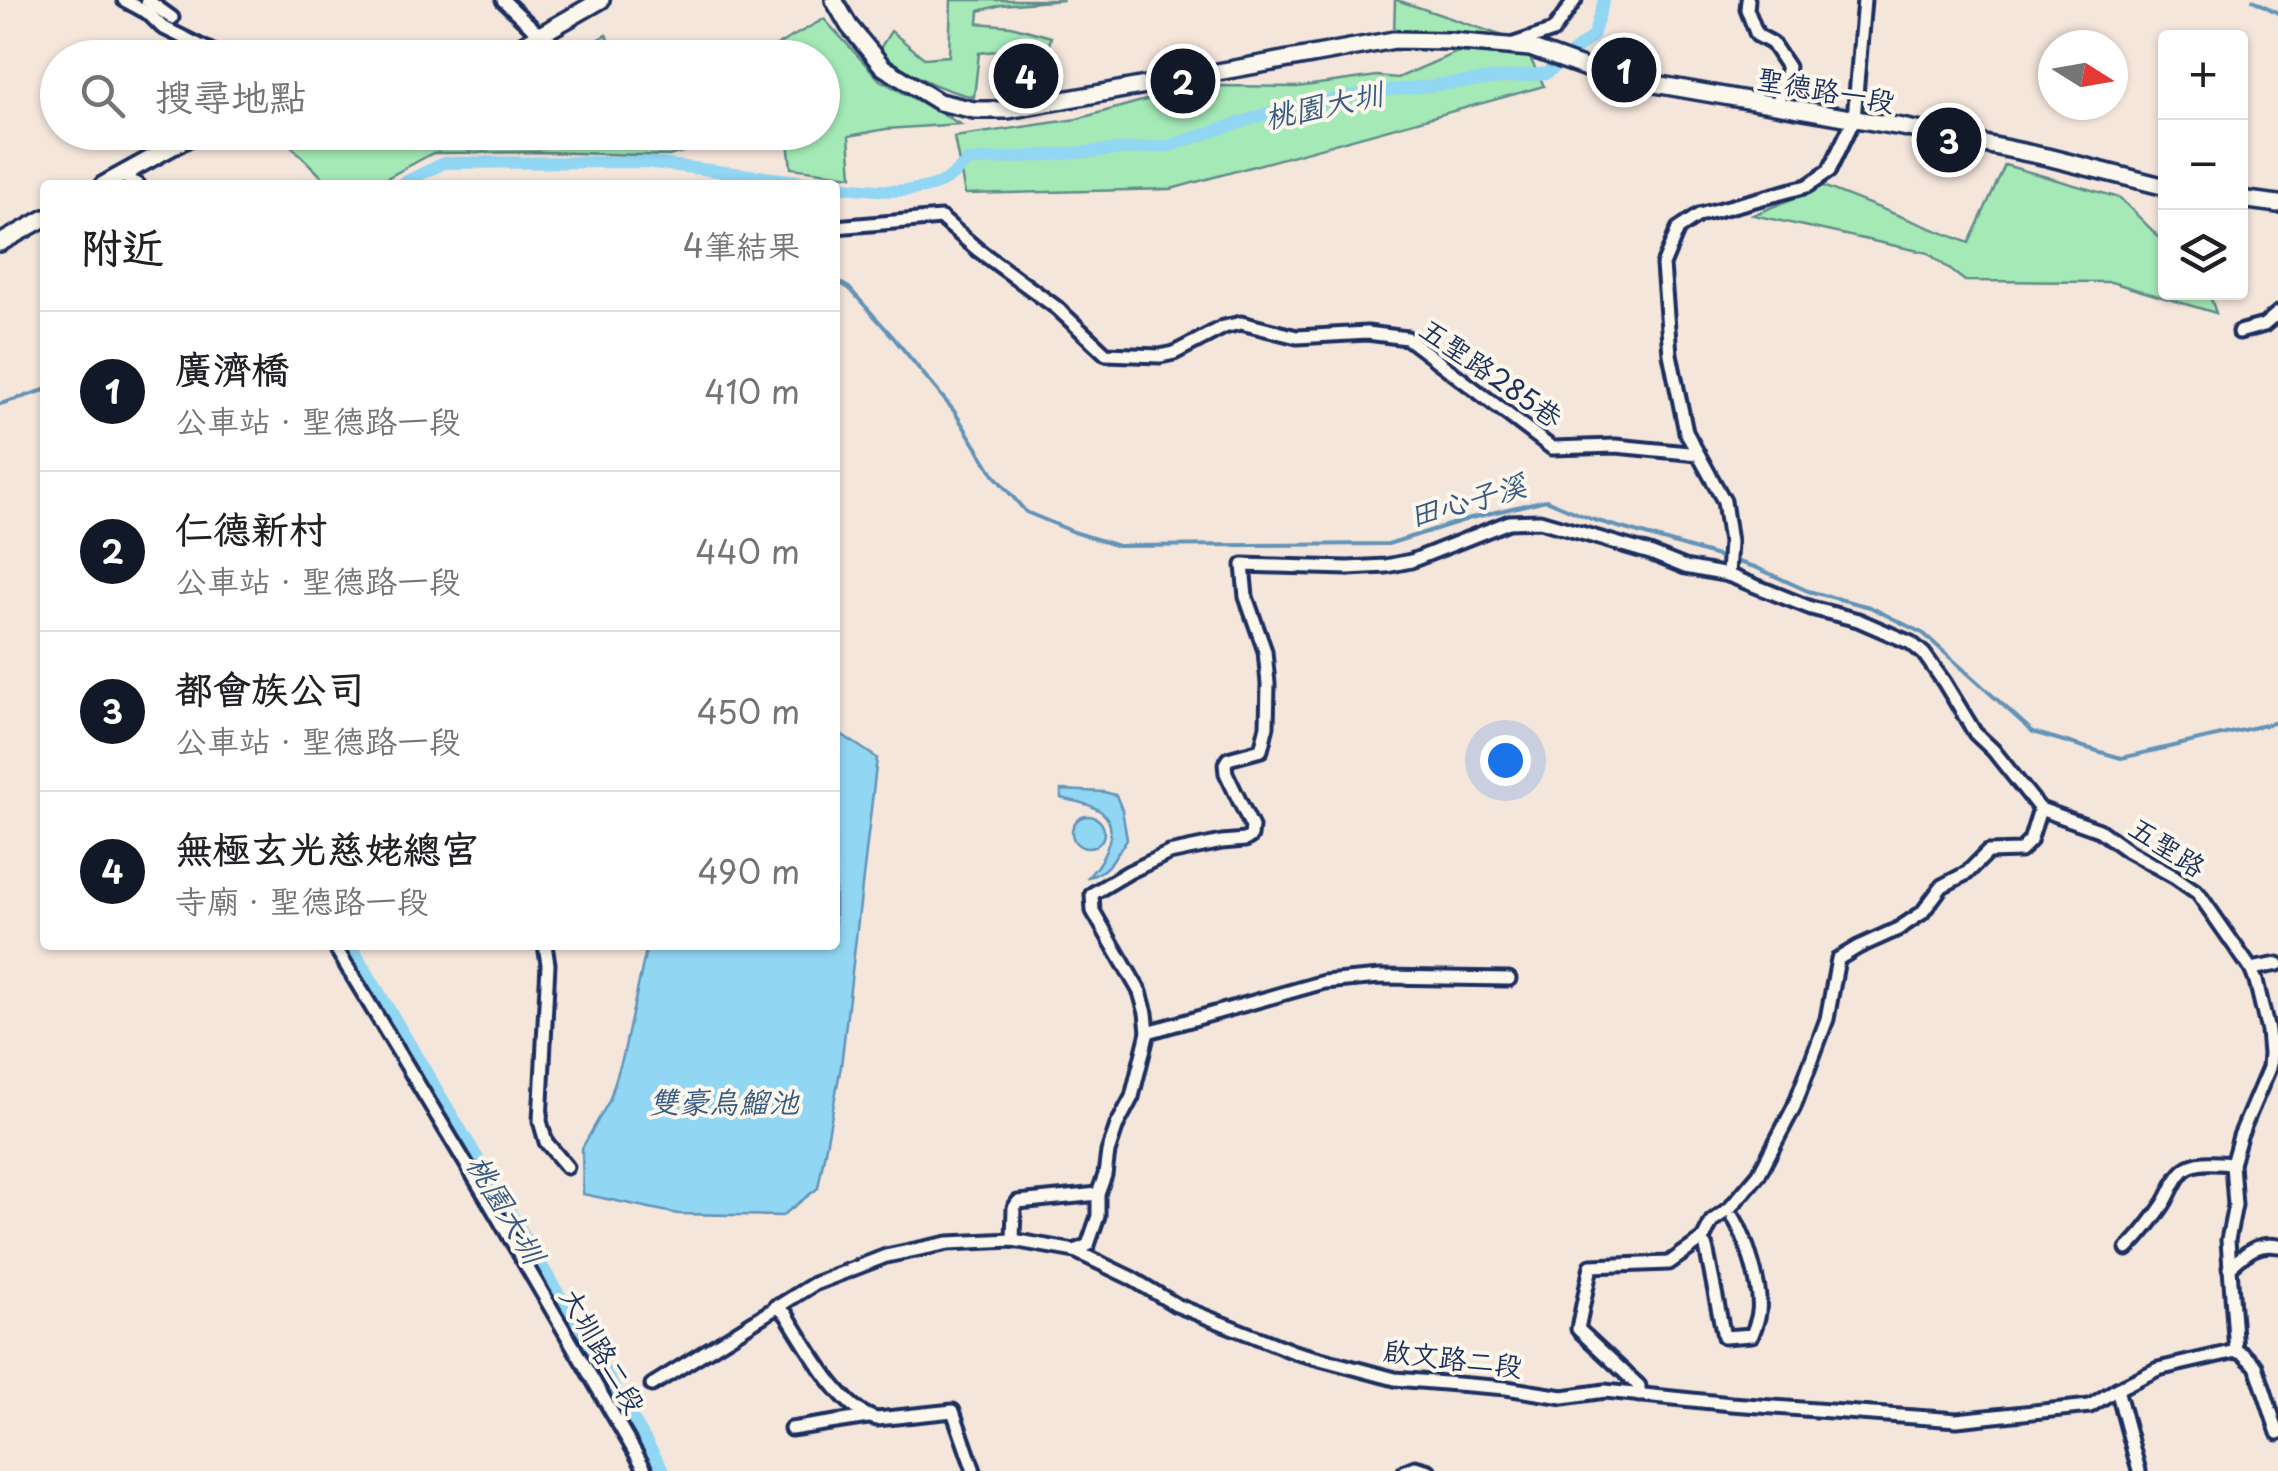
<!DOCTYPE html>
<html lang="zh-TW">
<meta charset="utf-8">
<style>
:root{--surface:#fff;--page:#f2f2f2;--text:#202124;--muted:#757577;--line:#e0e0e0;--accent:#111827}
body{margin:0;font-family:"Playpen Sans","LXGW WenKai TC",sans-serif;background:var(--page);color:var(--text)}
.controls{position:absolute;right:30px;top:30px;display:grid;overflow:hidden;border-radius:10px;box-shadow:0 2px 8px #0004}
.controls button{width:90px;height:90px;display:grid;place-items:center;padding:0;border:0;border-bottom:2px solid var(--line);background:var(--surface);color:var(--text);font:50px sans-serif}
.compass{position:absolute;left:2038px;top:30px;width:90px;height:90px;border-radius:50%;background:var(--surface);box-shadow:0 2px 8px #0004;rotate:101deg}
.you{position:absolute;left:1505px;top:760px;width:35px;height:35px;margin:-25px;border:8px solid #fff;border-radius:50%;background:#1a73e8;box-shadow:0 0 0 15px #1a73e833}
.badge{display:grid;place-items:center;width:65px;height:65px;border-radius:50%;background:var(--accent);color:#fff;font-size:32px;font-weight:700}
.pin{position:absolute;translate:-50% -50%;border:5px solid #fff;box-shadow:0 2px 10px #0006}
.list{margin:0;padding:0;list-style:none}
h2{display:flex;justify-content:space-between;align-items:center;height:130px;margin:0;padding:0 40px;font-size:42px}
h2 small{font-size:32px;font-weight:400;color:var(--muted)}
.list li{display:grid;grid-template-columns:65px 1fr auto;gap:30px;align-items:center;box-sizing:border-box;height:160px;padding:0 40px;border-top:2px solid var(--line)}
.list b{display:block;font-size:38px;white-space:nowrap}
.list p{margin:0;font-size:32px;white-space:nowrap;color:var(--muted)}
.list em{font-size:32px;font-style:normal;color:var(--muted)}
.icon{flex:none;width:55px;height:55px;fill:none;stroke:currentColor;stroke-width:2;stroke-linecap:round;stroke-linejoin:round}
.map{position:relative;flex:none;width:2278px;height:1471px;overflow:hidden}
.search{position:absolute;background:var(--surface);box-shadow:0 2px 8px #0004;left:40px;top:40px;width:800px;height:110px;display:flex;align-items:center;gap:25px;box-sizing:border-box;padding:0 35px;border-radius:55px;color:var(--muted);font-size:38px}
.panel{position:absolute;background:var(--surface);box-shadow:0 2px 8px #0004;left:40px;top:180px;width:800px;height:770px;border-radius:10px}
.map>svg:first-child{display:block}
.green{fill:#a4e9b6;stroke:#608c8a;stroke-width:2.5}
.water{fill:#91d6f3;stroke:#6293b7;stroke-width:2.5}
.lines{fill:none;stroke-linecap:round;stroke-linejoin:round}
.stream{stroke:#6293b7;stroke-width:4}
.canal{stroke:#91d6f3;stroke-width:12}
.street-casing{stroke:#1b2f5e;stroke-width:19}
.secondary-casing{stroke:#1b2f5e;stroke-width:22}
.street{stroke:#fbf7ec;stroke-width:11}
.secondary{stroke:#fbf7ec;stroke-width:15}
.labels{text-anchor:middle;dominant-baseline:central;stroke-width:8;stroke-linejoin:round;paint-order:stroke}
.street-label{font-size:28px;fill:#1b2f5e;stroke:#fbf7ec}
.water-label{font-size:30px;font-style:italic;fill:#385983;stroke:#fbf7ec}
</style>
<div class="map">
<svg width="2278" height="1471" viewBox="0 0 2278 1471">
<rect width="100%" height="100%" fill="#f5e6dc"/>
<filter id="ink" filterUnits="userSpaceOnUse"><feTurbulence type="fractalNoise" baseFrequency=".01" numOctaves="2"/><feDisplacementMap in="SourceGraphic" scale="20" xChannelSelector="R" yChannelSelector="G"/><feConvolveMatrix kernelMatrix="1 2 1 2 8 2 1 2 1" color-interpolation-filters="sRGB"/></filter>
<g filter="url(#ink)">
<!-- green -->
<g class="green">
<path d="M 951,0 L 1064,0 L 1001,5 L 979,11 L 978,23 L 1011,26 L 1051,37 L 1049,45 L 979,53 L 974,97 C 941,90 905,74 879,50 L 891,31 L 924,58 L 949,56 Z"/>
<path d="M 1395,0 L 1397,0 L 1503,36 L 1394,33 Z"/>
<path d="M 824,19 L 880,80 L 960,124 L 886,129 L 849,136 L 852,176 L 791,168 L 787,133 L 822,132 L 822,58 L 762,57 L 770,49 Z"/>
<path d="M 606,35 L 621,57 L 565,57 Z"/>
<path d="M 1457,52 L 1529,56 L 1544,86 L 1171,189 L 965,194 L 954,137 L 1077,119 L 1149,99 L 1220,86 L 1297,87 L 1377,76 L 1398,78 Z"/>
<path d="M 278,133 L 727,133 L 720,141 L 669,156 L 543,152 L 433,153 L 374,185 L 330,185 Z"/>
<path d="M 2005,165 L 2120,198 L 2165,243 L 2166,292 L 2209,293 L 2216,313 L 2111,282 L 1965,281 L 1928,253 L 1753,215 L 1823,186 L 1969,243 Z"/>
</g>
<!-- water -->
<g class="water">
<path d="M 835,730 L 877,758 L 841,1066 L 818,1188 L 782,1216 L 678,1214 L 583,1194 L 582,1148 L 609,1101 L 623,1056 L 647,945 L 835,945 Z"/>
<path d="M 1061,790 L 1104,792 L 1116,795 L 1122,810 L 1127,839 C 1117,854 1107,874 1088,877 C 1105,859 1126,821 1093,807 C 1083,802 1071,801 1061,798 Z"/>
<circle cx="1088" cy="832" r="16"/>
</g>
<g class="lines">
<!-- stream -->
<g class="stream">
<path d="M 2253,0 L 2278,13"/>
<path d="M 835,280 L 849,288 L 893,337 L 954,411 L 994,475 L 1026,512 L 1074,532 L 1118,546 L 1388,544 L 1471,518 L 1546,500 L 1591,519 L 1755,567 L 1808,591 L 1870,607 L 1924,634 L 2033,732 L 2121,758 L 2278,722"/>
<path d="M 0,404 L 45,390"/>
</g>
<!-- canal -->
<g class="canal">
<path d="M 399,185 L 444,163 L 645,162 L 830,185"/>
<path d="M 835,186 C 869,189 910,197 942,182 C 952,177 960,169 967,161 L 1169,146 L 1272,112 L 1373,92 L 1547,73 L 1593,36 L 1604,0"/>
<path d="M 351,945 L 664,1471"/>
</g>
<!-- street casing -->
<g class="street-casing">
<g id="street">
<path d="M 124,0 L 148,13 L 162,27 L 225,58"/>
<path d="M 147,0 L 172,18"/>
<path d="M 503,0 L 540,35"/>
<path d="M 1748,0 L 1747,9 L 1757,35 L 1772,43 L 1788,67 L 1777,105"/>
<path d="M 1511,45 L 1553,31 L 1575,0"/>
<path d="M 122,175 L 138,185"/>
<path d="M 835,227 L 941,218 L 978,250 L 1057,308 L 1106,354 L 1160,356 L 1174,353 L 1224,327 L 1241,323 L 1297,337 L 1367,333 L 1407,338 L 1552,448 L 1616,446 L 1698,454"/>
<path d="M 2239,332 L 2264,325 L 2278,313"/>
<path d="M 1728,575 L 1730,542 L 1724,501 L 1686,432 L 1670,354 L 1663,265 L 1678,229 L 1699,215 L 1807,186 L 1829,171 L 1854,119 L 1864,0"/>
<path d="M 334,945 L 488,1200 L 646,1471"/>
<path d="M 545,945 L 548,964 L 540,1121 L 546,1142 L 567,1167"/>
<path d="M 2251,969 L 2278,964"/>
<path d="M 1148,1032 L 1324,982 L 1380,977 L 1509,979"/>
<path d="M 1013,1240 L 1014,1208 L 1018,1202 L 1098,1194"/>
<path d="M 1706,1247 L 1724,1337 L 1752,1335 C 1755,1327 1758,1320 1759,1312 C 1762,1288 1746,1238 1734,1218"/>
<path d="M 2127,1249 C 2141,1236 2152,1221 2163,1205 C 2172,1192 2176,1172 2191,1166 C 2203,1161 2219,1163 2232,1164"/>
<path d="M 1075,1251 L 1088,1245 L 1098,1216 L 1098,1194 L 1105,1175 L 1108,1152 L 1117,1125 L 1132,1097 L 1148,1032 L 1146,1013 L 1140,992 L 1093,911 L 1092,894 L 1129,872 L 1169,853 L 1222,842 L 1245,840 L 1251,836 L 1252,827 L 1226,773 L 1225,764 L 1228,759 L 1261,750 L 1267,726 L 1268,684 L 1265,651 L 1246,597 L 1243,565 L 1348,568 L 1386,566 L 1411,561 L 1509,522 L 1540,521 L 1650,553 L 1685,567 L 1728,575 L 1811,608 L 1858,620 L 1911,643 L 1924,654 L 1944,682 L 1975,733 L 1993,750 L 2040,809 L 2099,830 L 2128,851 L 2175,877 L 2198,893 L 2251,969 L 2256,981 L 2268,1031 L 2270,1054 L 2269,1068 L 2240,1136 L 2232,1164 L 2235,1205 L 2228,1240 L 2236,1351"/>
<path d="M 2229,1268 C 2245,1254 2256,1242 2278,1246"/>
<path d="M 776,1306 L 786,1314 C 805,1343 841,1411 877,1419 L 953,1411 L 974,1471"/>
<path d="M 2236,1351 L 2243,1354 L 2256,1366 L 2278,1433"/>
<path d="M 652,1385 L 814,1284 L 886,1256 L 948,1243 L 1013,1240 L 1075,1251 L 1131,1278 L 1176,1305 L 1294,1352 L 1395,1379 L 1506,1388 L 1563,1397 L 1605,1391 L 1731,1404 L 1957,1420 L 2090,1406 L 2117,1389 L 2158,1369 L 2236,1351"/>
<path d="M 2117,1389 L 2139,1471"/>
<path d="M 1639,1395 L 1639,1386 L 1578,1329 L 1591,1266 L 1669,1263 L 1703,1239 L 1712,1221 L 1730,1208 L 1759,1174 L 1794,1107 L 1827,1019 L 1838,959 L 1858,947 L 1898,929 L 1922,913 L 1942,886 L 1967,873 L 1988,852 L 2020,851 L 2030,841 L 2040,809"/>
<path d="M 791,1429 L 868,1417"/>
<path d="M 1405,1471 L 1415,1467 L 1429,1471"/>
</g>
</g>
<!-- secondary casing -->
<g class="secondary-casing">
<g id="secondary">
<path d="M 834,0 L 849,26 L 883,67 L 939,102 L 974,110 L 1008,110 L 1394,40 L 1450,41 L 1530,48 L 1594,71 L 1655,84 L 1902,127 L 2047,157 L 2166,187"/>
<path d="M 500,58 L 601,0"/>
<path d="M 103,185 L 199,132"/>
<path d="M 2240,199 L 2278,204"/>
<path d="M 0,243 L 45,218"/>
</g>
</g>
<!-- street -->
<use href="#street" class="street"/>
<!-- secondary -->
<use href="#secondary" class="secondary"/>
</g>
</g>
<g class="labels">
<!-- street labels -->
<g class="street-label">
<text transform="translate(1826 89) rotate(10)">聖德路一段</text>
<text transform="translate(1492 372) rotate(35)">五聖路285巷</text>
<text transform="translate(2168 846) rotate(33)">五聖路</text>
<text transform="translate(604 1350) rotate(60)">大圳路二段</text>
<text transform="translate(1453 1357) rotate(7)">啟文路二段</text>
</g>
<!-- water labels -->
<g class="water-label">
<text transform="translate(1323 104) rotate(-12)">桃園大圳</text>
<text transform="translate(1467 499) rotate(-16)">田心子溪</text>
<text x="724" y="1100">雙豪烏鰡池</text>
<text transform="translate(507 1208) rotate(59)">桃園大圳</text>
</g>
</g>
</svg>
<div class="controls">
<button>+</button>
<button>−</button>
<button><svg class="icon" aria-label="layers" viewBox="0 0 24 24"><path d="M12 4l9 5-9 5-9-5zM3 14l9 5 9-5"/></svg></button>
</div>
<svg class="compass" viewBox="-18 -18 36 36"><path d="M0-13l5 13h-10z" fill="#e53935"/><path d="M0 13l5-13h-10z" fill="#757577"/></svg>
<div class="you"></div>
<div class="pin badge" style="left:1624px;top:70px">1</div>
<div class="pin badge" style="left:1183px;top:81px">2</div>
<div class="pin badge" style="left:1949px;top:140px">3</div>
<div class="pin badge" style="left:1026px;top:76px">4</div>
<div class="search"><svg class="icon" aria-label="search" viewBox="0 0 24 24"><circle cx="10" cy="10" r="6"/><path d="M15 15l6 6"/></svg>搜尋地點</div>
<section class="panel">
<h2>附近<small>4筆結果</small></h2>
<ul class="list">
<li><span class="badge">1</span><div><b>廣濟橋</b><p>公車站 · 聖德路一段</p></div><em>410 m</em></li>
<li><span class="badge">2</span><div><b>仁德新村</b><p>公車站 · 聖德路一段</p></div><em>440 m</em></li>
<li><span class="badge">3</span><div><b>都會族公司</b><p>公車站 · 聖德路一段</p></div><em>450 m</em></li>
<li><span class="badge">4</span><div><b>無極玄光慈姥總宮</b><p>寺廟 · 聖德路一段</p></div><em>490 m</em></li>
</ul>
</section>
</div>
